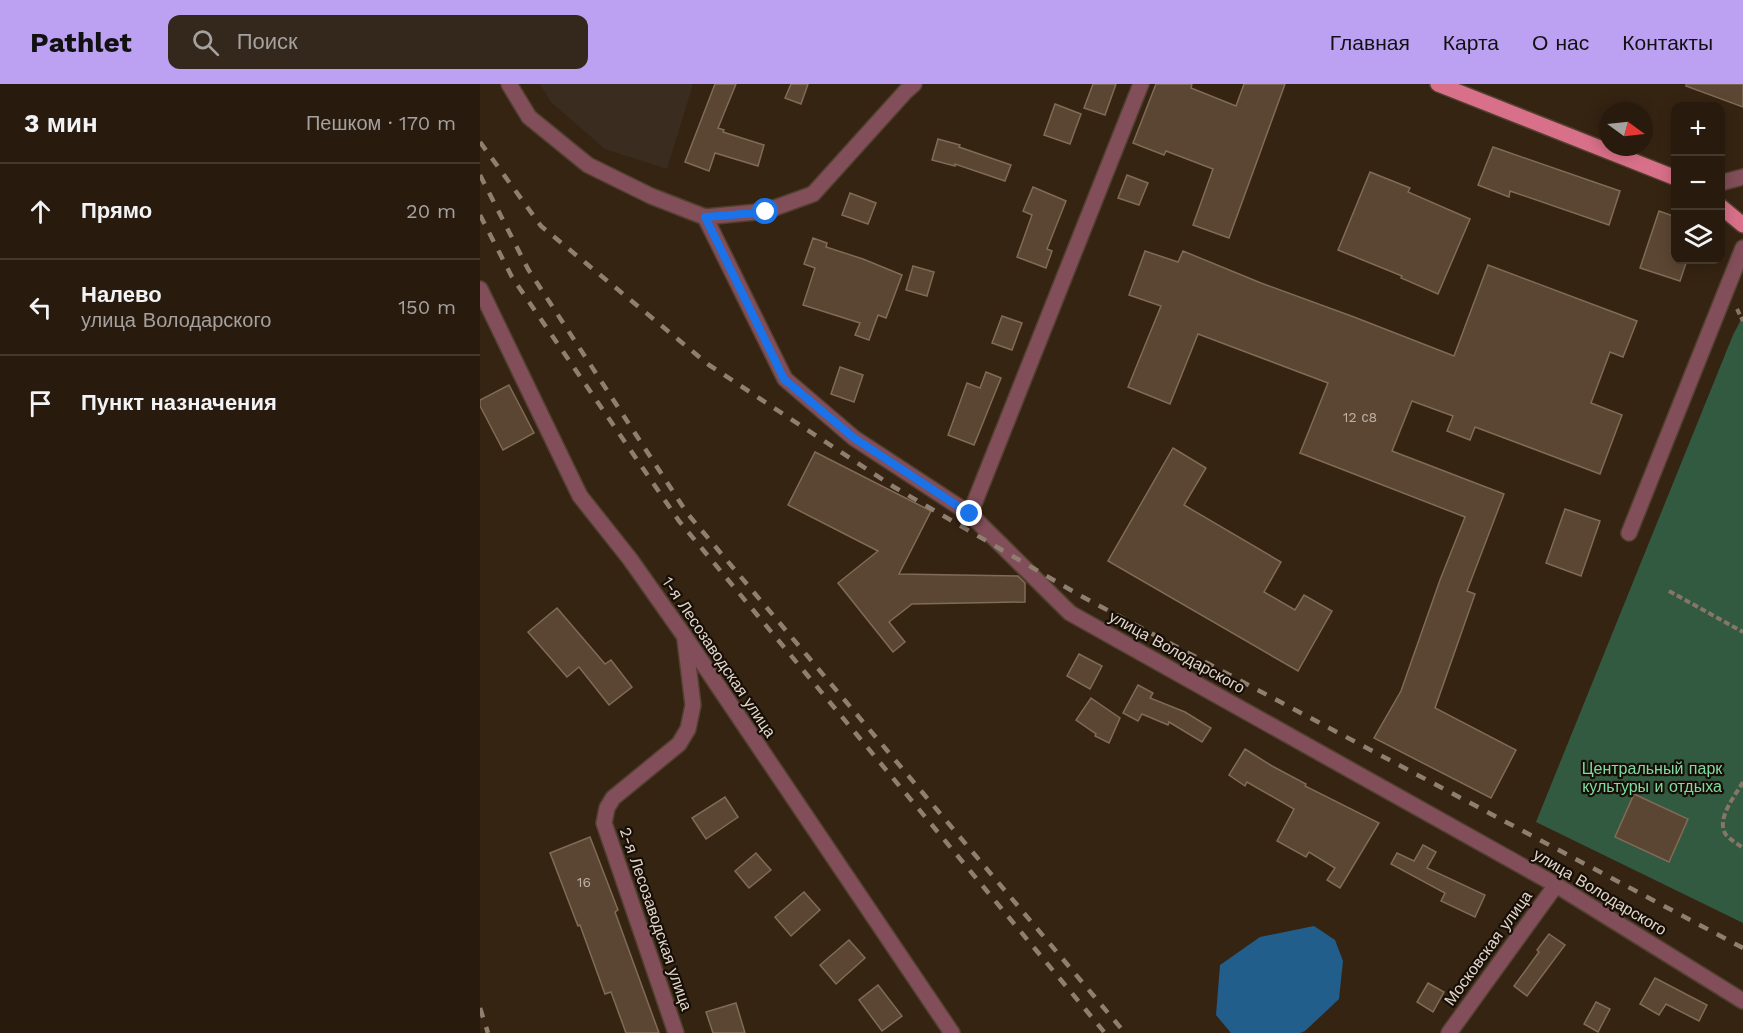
<!DOCTYPE html>
<html lang="ru">
<meta charset="utf-8">
<style>
:root{--surface:#281b0e;--page:#34281c;--text:#f1f3f6;--muted:#a5a19e;--line:#44392e;--accent:#bca0f2}
body{margin:0;font-family:"Work Sans",sans-serif;background:var(--page);color:var(--text)}
.controls{position:absolute;right:18px;top:18px;display:grid;overflow:hidden;border-radius:12px;box-shadow:0 3px 15px #0003}
.controls button{width:54px;height:54px;display:grid;place-items:center;padding:0;border:0;border-bottom:2px solid var(--line);background:var(--surface);color:var(--text);font:30px sans-serif}
.compass{position:absolute;left:1119px;top:18px;width:54px;height:54px;border-radius:50%;background:var(--surface);box-shadow:0 3px 15px #0003;rotate:105deg}
.stop{position:absolute;width:18px;height:18px;margin:-14px;border:4px solid #1a73e8;border-radius:50%;background:#fff}
.stop.end{background:#1a73e8;border-color:#fff;box-shadow:0 2px 6px #0008}
.list{margin:0;padding:0;list-style:none}
h2{display:flex;justify-content:space-between;align-items:center;height:78px;margin:0;padding:0 24px;font-size:26px}
h2 small{font-size:20px;font-weight:400;color:var(--muted)}
.list li{display:grid;grid-template-columns:39px 1fr auto;gap:18px;align-items:center;box-sizing:border-box;height:96px;padding:0 24px;border-top:2px solid var(--line)}
.list b{display:block;font-size:22px;white-space:nowrap}
.list p{margin:0;font-size:20px;white-space:nowrap;color:var(--muted)}
.list em{font-size:20px;font-style:normal;color:var(--muted)}
.icon{flex:none;width:33px;height:33px;fill:none;stroke:currentColor;stroke-width:2;stroke-linecap:round;stroke-linejoin:round}
.map{position:relative;flex:none;width:1263px;height:949px;overflow:hidden}
header{display:flex;align-items:center;gap:36px;box-sizing:border-box;height:84px;padding:0 30px;background:var(--accent);color:#111}
header strong{font-size:28px}
nav{display:flex;gap:33px;margin-inline-start:auto;font-size:21px}
.search{width:420px;height:54px;background:var(--page);display:flex;align-items:center;gap:15px;box-sizing:border-box;padding:0 21px;border-radius:12px;color:var(--muted);font-size:22px}
main{display:flex}
aside{flex:1;background:var(--surface)}
.map>svg:first-child{display:block}
.industrial{fill:#3b2c20}
.green{fill:#325a41}
.water{fill:#215e8c}
.building{fill:#5b4633;stroke:#816b57;stroke-width:1.5}
.lines{fill:none;stroke-linecap:round;stroke-linejoin:round}
.minor-casing{stroke:#52402f;stroke-width:18}
.major-casing{stroke:#52402f;stroke-width:18}
.path{stroke:#867667;stroke-width:4;stroke-dasharray:6 3;stroke-linecap:butt}
.minor{stroke:#814e59;stroke-width:15}
.major{stroke:#d97089;stroke-width:15}
.rail{stroke:#8e7f70;stroke-width:4.5;stroke-dasharray:10 10;stroke-linecap:butt}
.route{stroke:#1a73e8;stroke-width:8}
.labels{text-anchor:middle;dominant-baseline:central;stroke-width:4.5;stroke-linejoin:round;paint-order:stroke}
.number-label{font-size:14px;fill:#c0b1a4}
.street-label{font-size:16px;fill:#e2d5ca;stroke:#170f07}
.park-label{font-size:16px;fill:#7ddda0;stroke:#170f07}
</style>
<header>
<strong>Pathlet</strong>
<div class="search"><svg class="icon" aria-label="search" viewBox="0 0 24 24"><circle cx="10" cy="10" r="6"/><path d="M15 15l6 6"/></svg>Поиск</div>
<nav><a>Главная</a><a>Карта</a><a>О нас</a><a>Контакты</a></nav>
</header>
<main>
<aside>
<h2>3 мин<small>Пешком · 170 m</small></h2>
<ul class="list">
<li><svg class="icon" aria-label="ahead" viewBox="0 0 24 24"><path d="M12 20V5M6 11l6-6 6 6"/></svg><div><b>Прямо</b></div><em>20 m</em></li>
<li><svg class="icon" aria-label="left" viewBox="0 0 24 24"><path d="M17 20v-9H6M10 6l-5 5 5 5"/></svg><div><b>Налево</b><p>улица Володарского</p></div><em>150 m</em></li>
<li><svg class="icon" aria-label="arrive" viewBox="0 0 24 24"><path d="M6 21V4h12l-3 4 3 4H6"/></svg><div><b>Пункт назначения</b></div></li>
</ul>
</aside>
<div class="map">
<svg width="1263" height="949" viewBox="0 0 1263 949">
<rect width="100%" height="100%" fill="#362412"/>
<!-- industrial -->
<path class="industrial" d="M 60,0 L 213,0 L 187,85 L 125,65 L 71,18 Z"/>
<!-- green -->
<path class="green" d="M 1263,232 L 1263,839 L 1056,738 L 1253,251 Z"/>
<!-- water -->
<path class="water" d="M 834,842 L 855,856 L 863,877 L 859,915 L 825,947 L 820,949 L 751,949 L 736,931 L 740,881 L 780,853 Z"/>
<!-- building -->
<g class="building">
<path d="M 235,0 L 256,0 L 238,44 L 244,46 L 243,48 L 284,61 L 278,82 L 235,69 L 229,87 L 205,78 Z"/>
<path d="M 311,0 L 328,0 L 321,20 L 305,14 Z"/>
<path d="M 613,0 L 636,0 L 625,31 L 604,24 Z"/>
<path d="M 676,0 L 712,0 L 711,4 L 756,22 L 764,0 L 805,0 L 749,154 L 713,141 L 733,85 L 686,67 L 684,71 L 653,59 Z"/>
<path d="M 1206,0 L 1263,0 L 1263,23 L 1206,2 Z"/>
<path d="M 575,20 L 601,30 L 590,60 L 564,51 Z"/>
<path d="M 458,55 L 480,61 L 479,63 L 531,81 L 525,97 L 475,80 L 475,82 L 452,76 Z"/>
<path d="M 1013,63 L 1140,107 L 1129,141 L 1030,107 L 1029,113 L 998,101 Z"/>
<path d="M 890,88 L 930,104 L 928,108 L 990,135 L 958,210 L 921,194 L 922,192 L 858,166 Z"/>
<path d="M 647,91 L 668,99 L 659,121 L 638,114 Z"/>
<path d="M 553,103 L 586,117 L 567,165 L 572,167 L 566,184 L 537,173 L 552,131 L 543,127 Z"/>
<path d="M 370,109 L 396,119 L 388,140 L 362,131 Z"/>
<path d="M 1179,127 L 1196,133 L 1196,176 L 1207,176 L 1200,197 L 1160,184 Z"/>
<path d="M 333,154 L 347,159 L 346,163 L 383,175 L 422,191 L 406,234 L 398,231 L 389,256 L 375,251 L 380,239 L 323,221 L 335,184 L 324,180 Z"/>
<path d="M 665,167 L 698,178 L 703,167 L 781,199 L 874,233 L 974,272 L 1008,181 L 1157,237 L 1143,273 L 1130,268 L 1111,319 L 1142,331 L 1120,390 L 995,343 L 990,356 L 967,347 L 973,332 L 932,317 L 912,367 L 1024,410 L 987,507 L 995,510 L 955,624 L 1036,666 L 1011,714 L 894,654 L 921,607 L 960,496 L 985,433 L 820,369 L 848,299 L 718,250 L 690,320 L 648,303 L 681,222 L 649,211 Z"/>
<path d="M 433,182 L 454,188 L 447,212 L 426,206 Z"/>
<path d="M 522,232 L 542,239 L 532,266 L 512,259 Z"/>
<path d="M 360,283 L 383,291 L 374,318 L 351,310 Z"/>
<path d="M 506,288 L 521,294 L 494,361 L 468,351 L 487,299 L 500,304 Z"/>
<path d="M 29,301 L 54,349 L 23,366 L 0,322 L 0,316 Z"/>
<path d="M 693,364 L 726,384 L 704,421 L 801,478 L 784,508 L 815,526 L 824,511 L 852,527 L 818,587 L 628,477 Z"/>
<path d="M 335,368 L 451,427 L 419,490 L 538,492 L 545,499 L 545,518 L 432,520 L 409,538 L 425,558 L 413,568 L 358,499 L 398,467 L 308,421 Z"/>
<path d="M 1085,425 L 1120,437 L 1101,492 L 1066,479 Z"/>
<path d="M 77,524 L 125,580 L 131,576 L 152,603 L 129,621 L 99,583 L 87,593 L 48,548 Z"/>
<path d="M 599,570 L 622,582 L 610,605 L 587,592 Z"/>
<path d="M 658,601 L 673,609 L 670,614 L 705,628 L 731,644 L 722,658 L 689,638 L 688,641 L 662,630 L 658,637 L 643,629 Z"/>
<path d="M 611,614 L 640,634 L 629,659 L 615,652 L 616,650 L 596,636 Z"/>
<path d="M 765,665 L 792,682 L 826,700 L 825,702 L 899,739 L 860,804 L 847,796 L 855,784 L 829,768 L 826,773 L 797,757 L 814,725 L 767,698 L 765,702 L 749,691 Z"/>
<path d="M 1154,710 L 1208,735 L 1189,778 L 1135,753 Z"/>
<path d="M 245,713 L 258,733 L 226,755 L 212,734 Z"/>
<path d="M 110,753 L 138,826 L 135,828 L 179,949 L 146,949 L 131,908 L 125,910 L 100,841 L 98,842 L 70,769 Z"/>
<path d="M 943,761 L 956,768 L 947,784 L 1005,811 L 995,833 L 961,817 L 965,809 L 911,780 L 917,769 L 934,777 Z"/>
<path d="M 276,769 L 291,786 L 269,804 L 255,787 Z"/>
<path d="M 324,808 L 340,826 L 311,852 L 295,833 Z"/>
<path d="M 1069,850 L 1085,861 L 1047,912 L 1034,902 L 1059,868 L 1057,866 Z"/>
<path d="M 369,856 L 385,874 L 356,900 L 340,881 Z"/>
<path d="M 1175,894 L 1227,921 L 1219,937 L 1186,920 L 1179,931 L 1160,920 Z"/>
<path d="M 948,899 L 964,908 L 953,928 L 937,918 Z"/>
<path d="M 398,901 L 422,932 L 402,947 L 379,916 Z"/>
<path d="M 1116,918 L 1130,925 L 1118,948 L 1104,940 Z"/>
<path d="M 256,919 L 265,949 L 233,949 L 226,928 Z"/>
</g>
<g class="lines">
<!-- minor casing -->
<g class="minor-casing">
<g id="minor">
<path d="M 29,0 L 49,33 L 108,81 L 171,112 L 225,133 L 286,127 L 333,110 L 426,7 L 434,0"/>
<path d="M 1240,99 L 1263,93"/>
<path d="M 225,133 L 305,295 L 374,354 L 490,430 L 590,529 L 1076,801 L 1263,917"/>
<path d="M 0,205 L 100,412 L 150,475 L 205,553 L 472,949"/>
<path d="M 490,430 L 661,0"/>
<path d="M 1149,449 L 1263,164"/>
<path d="M 196,949 L 124,739 L 127,724 L 133,714 L 199,660 L 208,645 L 213,621 L 205,556"/>
<path d="M 969,949 L 1076,801"/>
</g>
</g>
<!-- major casing -->
<g class="major-casing">
<g id="major">
<path d="M 958,0 L 1196,94"/>
<path d="M 1240,122 L 1263,141"/>
</g>
</g>
<!-- path -->
<g class="path">
<path d="M 1257,225 L 1263,237"/>
<path d="M 1189,507 L 1263,548"/>
<path d="M 1263,698 C 1255,712 1234,737 1247,752 C 1251,756 1258,760 1263,764"/>
</g>
<!-- minor -->
<use href="#minor" class="minor"/>
<!-- major -->
<use href="#major" class="major"/>
<!-- rail -->
<g class="rail">
<path d="M 0,58 L 61,142 L 229,281 L 414,403 L 601,512 L 1263,864"/>
<path d="M 0,91 L 48,185 L 207,429 L 645,949"/>
<path d="M 0,131 L 32,193 L 199,437 L 625,949"/>
<path d="M 0,924 L 8,949"/>
</g>
</g>
<g class="lines">
<!-- route -->
<path class="route" d="M 286,128 L 225,133 L 304,295 L 374,354 L 490,430"/>
</g>
<g class="labels">
<!-- number labels -->
<g class="number-label">
<text x="880" y="333">12 с8</text>
<text x="104" y="798">16</text>
</g>
<!-- street labels -->
<g class="street-label">
<text transform="translate(697 568) rotate(29)">улица Володарского</text>
<text transform="translate(239 573) rotate(56)">1-я Лесозаводская улица</text>
<text transform="translate(1120 808) rotate(31)">улица Володарского</text>
<text transform="translate(176 835) rotate(71)">2-я Лесозаводская улица</text>
<text transform="translate(1008 864) rotate(-54)">Московская улица</text>
</g>
<!-- park labels -->
<g class="park-label">
<text x="1172" y="684">Центральный парк<tspan x="1172" dy="18">культуры и отдыха</tspan></text>
</g>
</g>
</svg>
<div class="controls">
<button>+</button>
<button>−</button>
<button><svg class="icon" aria-label="layers" viewBox="0 0 24 24"><path d="M12 4l9 5-9 5-9-5zM3 14l9 5 9-5"/></svg></button>
</div>
<svg class="compass" viewBox="-18 -18 36 36"><path d="M0-13l5 13h-10z" fill="#e53935"/><path d="M0 13l5-13h-10z" fill="#a5a19e"/></svg>
<div class="stop" style="left:286px;top:128px"></div>
<div class="stop end" style="left:490px;top:430px"></div>
</div>
</main>
